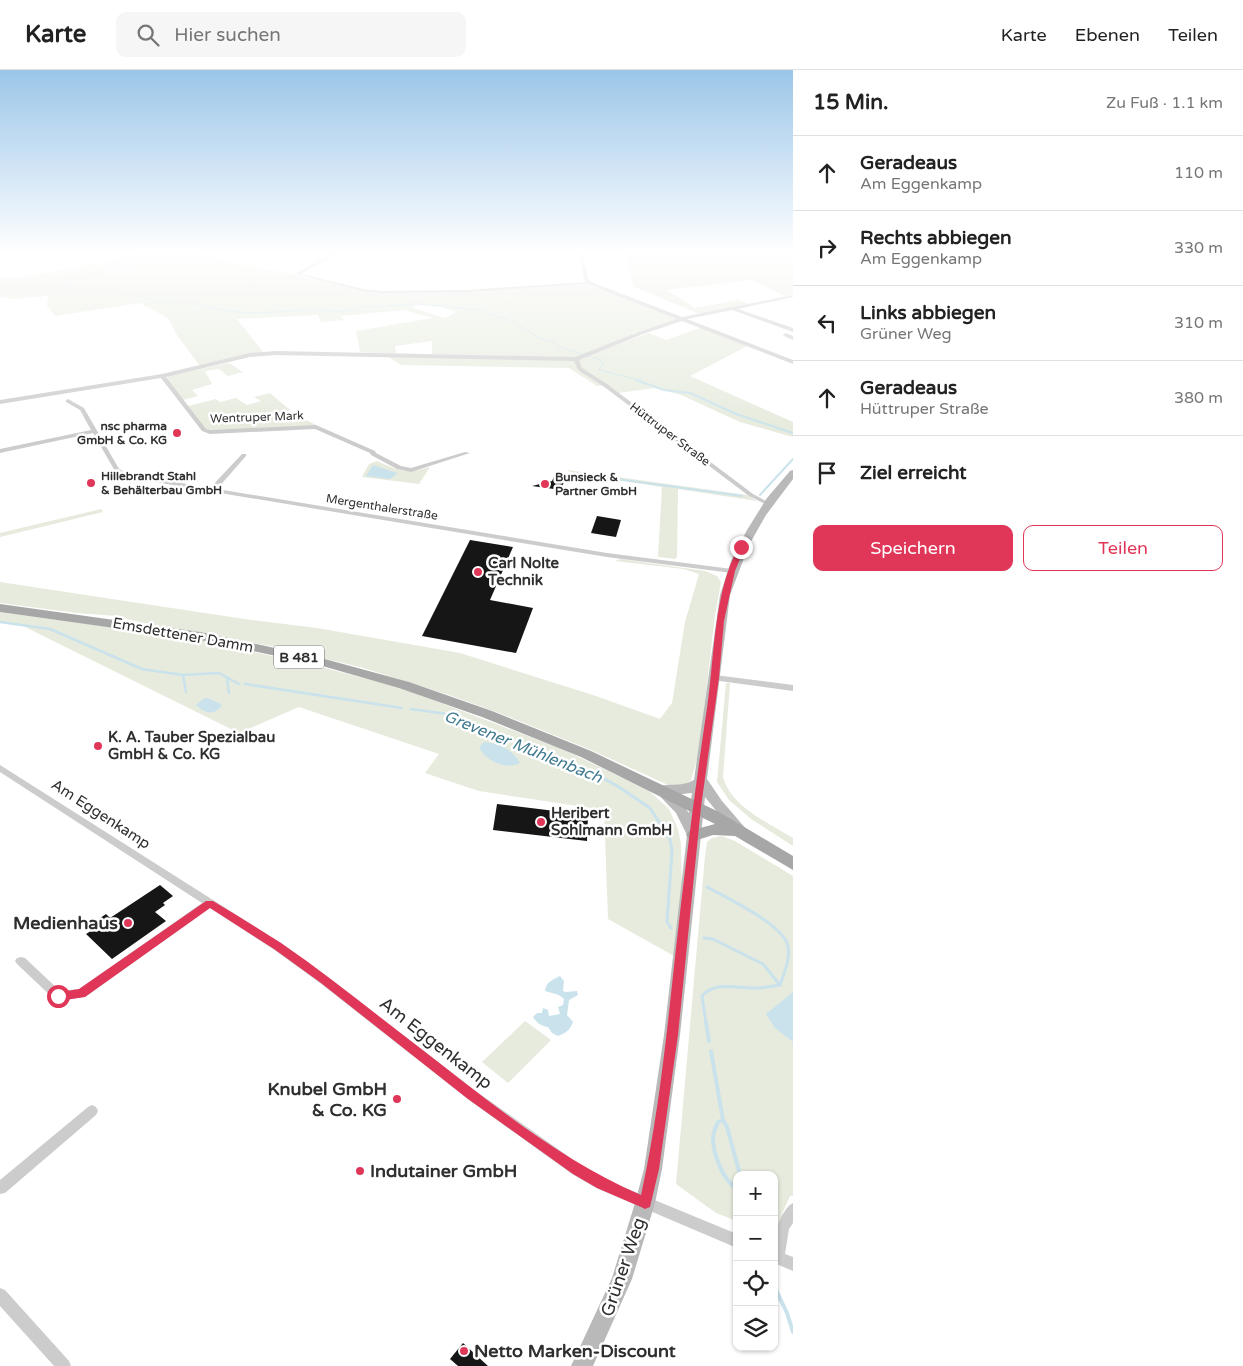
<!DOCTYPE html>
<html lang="de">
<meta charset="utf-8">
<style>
:root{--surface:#fff;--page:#f6f6f6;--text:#222;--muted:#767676;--line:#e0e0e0;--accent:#e03658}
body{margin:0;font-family:"Varela Round",sans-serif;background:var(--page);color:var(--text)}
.controls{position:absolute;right:15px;bottom:15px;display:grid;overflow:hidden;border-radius:10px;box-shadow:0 1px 4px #0004}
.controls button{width:45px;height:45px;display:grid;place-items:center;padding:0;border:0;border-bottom:1px solid var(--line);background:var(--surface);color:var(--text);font:25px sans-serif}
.stop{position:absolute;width:15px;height:15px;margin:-11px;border:4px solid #e03658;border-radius:50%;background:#fff}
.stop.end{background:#e03658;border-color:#fff;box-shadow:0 1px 5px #0008}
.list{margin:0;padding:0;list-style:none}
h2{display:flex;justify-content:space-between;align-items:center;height:65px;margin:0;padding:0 20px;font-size:21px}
h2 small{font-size:16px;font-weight:400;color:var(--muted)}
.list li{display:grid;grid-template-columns:32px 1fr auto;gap:15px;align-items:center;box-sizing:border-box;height:75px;padding:0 20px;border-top:1px solid var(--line)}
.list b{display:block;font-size:19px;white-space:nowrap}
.list p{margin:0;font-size:16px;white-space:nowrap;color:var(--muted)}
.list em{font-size:16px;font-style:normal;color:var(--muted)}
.actions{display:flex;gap:10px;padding:15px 20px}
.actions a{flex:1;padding:11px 0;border:1px solid var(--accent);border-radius:10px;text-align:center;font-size:18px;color:var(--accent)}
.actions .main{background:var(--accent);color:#fff}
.icon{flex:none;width:28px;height:28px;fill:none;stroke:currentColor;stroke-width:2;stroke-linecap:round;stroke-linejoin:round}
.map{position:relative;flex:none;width:793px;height:1296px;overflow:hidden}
header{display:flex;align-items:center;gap:30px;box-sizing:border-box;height:70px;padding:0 25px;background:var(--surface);border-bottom:1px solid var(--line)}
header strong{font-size:24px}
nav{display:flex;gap:28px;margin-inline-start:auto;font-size:18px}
.search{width:350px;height:45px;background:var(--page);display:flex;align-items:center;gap:12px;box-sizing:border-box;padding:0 18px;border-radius:10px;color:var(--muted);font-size:19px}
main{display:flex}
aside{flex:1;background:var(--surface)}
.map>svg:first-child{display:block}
.green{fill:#e6ebdd;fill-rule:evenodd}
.water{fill:#c9e2eb}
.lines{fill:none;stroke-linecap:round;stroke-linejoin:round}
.stream-far4{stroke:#c9e2eb;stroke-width:1}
.stream-far3{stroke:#c9e2eb;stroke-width:2}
.stream-far2{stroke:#c9e2eb;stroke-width:2.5}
.stream-far1{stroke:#c9e2eb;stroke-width:3}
.stream{stroke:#c9e2eb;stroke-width:4}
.building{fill:#161616}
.street{fill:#ccc;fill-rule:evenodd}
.secondary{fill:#b9b9b9;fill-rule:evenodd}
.primary{fill:#a7a7a7;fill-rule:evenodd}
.route{fill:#e03658}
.poi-dot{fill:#e03658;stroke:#fff;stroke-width:2}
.labels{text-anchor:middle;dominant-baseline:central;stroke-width:5;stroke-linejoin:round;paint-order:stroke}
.far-street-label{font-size:12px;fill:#2f2f2f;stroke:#fff}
.far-poi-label{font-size:12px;font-weight:bold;fill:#2f2f2f;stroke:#fff;text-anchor:start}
.shield{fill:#fff;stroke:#6d6d6d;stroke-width:1}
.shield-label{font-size:14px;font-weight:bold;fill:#2f2f2f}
.poi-label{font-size:15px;font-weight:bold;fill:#2f2f2f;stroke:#fff;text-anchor:start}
.street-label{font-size:15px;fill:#2f2f2f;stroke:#fff}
.water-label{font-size:16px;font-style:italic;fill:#3f798f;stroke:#fff}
.near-poi-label{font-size:18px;font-weight:bold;fill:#2f2f2f;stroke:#fff;text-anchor:end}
.near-street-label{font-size:18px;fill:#2f2f2f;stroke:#fff}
</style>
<header>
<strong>Karte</strong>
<div class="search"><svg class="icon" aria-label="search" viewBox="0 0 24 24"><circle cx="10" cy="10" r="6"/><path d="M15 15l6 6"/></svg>Hier suchen</div>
<nav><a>Karte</a><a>Ebenen</a><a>Teilen</a></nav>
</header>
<main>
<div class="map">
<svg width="793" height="1296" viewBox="0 0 793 1296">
<rect width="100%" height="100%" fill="#fff"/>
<!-- green -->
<g class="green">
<path d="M 146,183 L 193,183 L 376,223 L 467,222 L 585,214 L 593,216 L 675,247 L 677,250 L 613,276 L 649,263 L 666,270 L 703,257 L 749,275 L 690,306 L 793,352 L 793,367 L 740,352 L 681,325 L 654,318 L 619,323 L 608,315 L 597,316 L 569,298 L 401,295 L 385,285 L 513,287 L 513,286 L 432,284 L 432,271 L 395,276 L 396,284 L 360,282 L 356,261 L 433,248 L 404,240 L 341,246 L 344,250 L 321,252 L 318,245 L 237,249 L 263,282 L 357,282 L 276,282 L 200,296 L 177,265 L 168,248 L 140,233 L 55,246 L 47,236 L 48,226 L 13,229 L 0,227 L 0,207 L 21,208 ZM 419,235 L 442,237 L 456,242 L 444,248 L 411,237 Z"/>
<path d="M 625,183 L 793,183 L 793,224 L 785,226 L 752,210 L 667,220 L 695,238 L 739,230 L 748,234 L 700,244 L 634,217 Z"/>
<path d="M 229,293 L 243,302 L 228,306 L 219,299 L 205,301 L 212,314 L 192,320 L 198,326 L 183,330 L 167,309 L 168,306 Z"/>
<path d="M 270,323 L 290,340 L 288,341 L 318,356 L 209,360 L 205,359 L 188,336 L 216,329 L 220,332 L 236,328 L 247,335 L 261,331 L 254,327 Z"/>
<path d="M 377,391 C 399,401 406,404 430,397 L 419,414 L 362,407 L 369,394 Z"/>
<path d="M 567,400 L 747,425 L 757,431 L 678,419 L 677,487 L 675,489 L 658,487 L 662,417 L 572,403 Z"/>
<path d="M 101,439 L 103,442 L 0,467 L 0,463 Z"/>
<path d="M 621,489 L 705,501 L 717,506 L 721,512 L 715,545 L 699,683 L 691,710 L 686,714 L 674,716 L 666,714 L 591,680 L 499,643 L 449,625 L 360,597 L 270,576 L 143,553 L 116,546 L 77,543 L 0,533 L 0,512 L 251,550 L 317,558 L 460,583 L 596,626 L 660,649 L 672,633 L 685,552 L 699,504 L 684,499 L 615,491 Z"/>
<path d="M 0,542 L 190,568 L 313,595 L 399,617 L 562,679 L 648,720 L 669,739 L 678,759 L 681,774 L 682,824 L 674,886 L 608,849 L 604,740 L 479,721 L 425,703 L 439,684 L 299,637 L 239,663 L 21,555 L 0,552 Z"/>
<path d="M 726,613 L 730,613 L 723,707 C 731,737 769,753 793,768 L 793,776 L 751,749 L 729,730 L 717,712 Z"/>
<path d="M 722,766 L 735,771 L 793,806 L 793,922 L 767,944 L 776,958 L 793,972 L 793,1126 L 790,1126 L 774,1162 L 774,1105 L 737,1105 L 737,1151 L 716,1143 L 676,1114 L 705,786 L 707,772 L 712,768 Z"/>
<path d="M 525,951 L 551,970 L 508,1013 L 482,992 Z"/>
</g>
<!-- water -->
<g class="water">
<path d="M 373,395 L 397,403 L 397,404 L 390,409 L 366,406 Z"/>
<path d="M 208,628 L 221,634 L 221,637 C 211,646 206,643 196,635 L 203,629 Z"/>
<path d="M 485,672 C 500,674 513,680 520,693 C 506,700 488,692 480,679 L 481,674 Z"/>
<path d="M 560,906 L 564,911 L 563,921 L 566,922 L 577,921 L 578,925 L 569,930 L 567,945 L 573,952 C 570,960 566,963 558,966 L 552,963 L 548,957 C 541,956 537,953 533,947 L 537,943 L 542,943 L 543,938 L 548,940 L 549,946 L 560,944 L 558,937 L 563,935 L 564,929 L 559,925 L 545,921 C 546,912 552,910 560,906 Z"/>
<path d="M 793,922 L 793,972 L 775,958 L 766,944 Z"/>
</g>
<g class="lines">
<!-- stream-far4 -->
<g class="stream-far4">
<path d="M 0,218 L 61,218 L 64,220 L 72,218 L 75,221 L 112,221 L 172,234 L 197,234 L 226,241 L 252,243 L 317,240 L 342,242 L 364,237 L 419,234 L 478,240 L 514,252 L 541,269 L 554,272 L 559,277 L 601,290 L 603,294 L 599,300 L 642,311"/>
<path d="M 61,218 L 71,215 L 66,210 L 96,203 L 112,196 L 133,197 L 168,185 L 174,187 L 185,183"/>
</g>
<!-- stream-far3 -->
<g class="stream-far3">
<path d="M 636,310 L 664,320 L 690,323 L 736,344 L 793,363"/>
<path d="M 572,403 L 742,426"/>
<path d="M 760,425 L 793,389"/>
</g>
<!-- stream-far2 -->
<g class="stream-far2">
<path d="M 0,552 L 50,559 L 142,599 L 183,605 L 219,603 L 239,614"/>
<path d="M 183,605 L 186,622"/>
<path d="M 227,608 L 229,623"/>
<path d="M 245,614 L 402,638"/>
<path d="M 411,639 L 447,644 L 550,685"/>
</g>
<!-- stream-far1 -->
<g class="stream-far1">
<path d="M 547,684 L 590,701 L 619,717 L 650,738 L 670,769 L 672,781 L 667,852 L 671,858"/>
<path d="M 707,817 C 727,828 778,852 787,873 C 792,885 784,904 780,915"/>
<path d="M 704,868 L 713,869 L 763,894 L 780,915 C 772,916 764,918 756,918 C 738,919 716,910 702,926 L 706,953"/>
</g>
<!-- stream -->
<g class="stream">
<path d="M 706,952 L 709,971"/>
<path d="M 711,981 L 723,1050 L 727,1057 L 740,1105"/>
<path d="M 723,1050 L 718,1052 C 716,1057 713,1062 713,1068 C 713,1084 723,1110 737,1119"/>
<path d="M 774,1216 L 787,1243 L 793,1262"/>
</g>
</g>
<!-- building -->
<g class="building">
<path d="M 554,407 L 565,409 L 561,420 L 532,416 L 552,411 Z"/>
<path d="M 597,446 L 621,450 L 616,467 L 591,463 Z"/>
<path d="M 470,470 L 513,477 L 490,530 L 533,538 L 516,583 L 422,566 Z"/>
<path d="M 497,734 L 588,745 L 587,771 L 493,760 Z"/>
<path d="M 160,815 L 173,826 L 163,833 L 165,835 L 155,842 L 166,851 L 112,889 L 86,864 L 94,859 L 90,855 L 106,844 L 110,848 Z"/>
<path d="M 463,1273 L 488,1296 L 458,1296 L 450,1289 Z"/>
</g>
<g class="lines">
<!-- street -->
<g class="street">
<path d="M 332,183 L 337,183 L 301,204 L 363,219 L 382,221 L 467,220 L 586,212 L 584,209 L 579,183 L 583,183 L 588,209 L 591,212 L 682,247 L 793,225 L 793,227 L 738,239 L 793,258 L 793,262 L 732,240 L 687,249 L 793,290 L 793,294 L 682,251 L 643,264 L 579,290 L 582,298 L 607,314 L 753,424 L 772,434 L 771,435 L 767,435 L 749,426 L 603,316 L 578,300 L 574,291 L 276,285 L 250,287 L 166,307 L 206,359 L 210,360 L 316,355 L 375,381 L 376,383 L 401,396 L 411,398 L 465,382 L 470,383 L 411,402 L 397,399 L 371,385 L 370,383 L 315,359 L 210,364 L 202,361 L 161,308 L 0,334 L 0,330 L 162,304 L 250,283 L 276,281 L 575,287 L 639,262 L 677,249 L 588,214 L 467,222 L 382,223 L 363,221 L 295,204 Z"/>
<path d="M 786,263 L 793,266 L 793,270 L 784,266 L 783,265 Z"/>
<path d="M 68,329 L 84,338 L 119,399 L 129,404 L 210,418 L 242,384 L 246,384 L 246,386 L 217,419 L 607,483 L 732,499 L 736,501 L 732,503 L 607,487 L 214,422 L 211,423 L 208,421 L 125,407 L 115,401 L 93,363 L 0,383 L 0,379 L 91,360 L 80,340 L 66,332 L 66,330 Z"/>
<path d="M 715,605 L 793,615 L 793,621 L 712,610 L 711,608 Z"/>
<path d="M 0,695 L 281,873 L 328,907 L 477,1022 L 582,1096 L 606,1110 L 737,1164 L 737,1178 L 596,1118 L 572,1104 L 469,1030 L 320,913 L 273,879 L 210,838 L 85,927 L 58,931 L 54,929 L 17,894 L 15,891 L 17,888 L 21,887 L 25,888 L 60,921 L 79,919 L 202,833 L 0,702 Z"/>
<path d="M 92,1035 L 96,1037 L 98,1041 L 96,1045 L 5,1123 L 0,1124 L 0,1110 L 88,1037 Z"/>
<path d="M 793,1133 L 793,1153 L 789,1159 L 785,1184 L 793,1187 L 793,1201 L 774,1193 C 774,1176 773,1161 782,1145 C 786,1140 787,1136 793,1133 Z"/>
<path d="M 0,1218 L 5,1220 L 69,1291 L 71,1296 L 54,1296 L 0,1236 Z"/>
</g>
<!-- secondary -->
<path class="secondary" d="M 793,400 L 793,409 L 766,445 L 749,475 L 730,525 L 707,709 L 722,731 L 747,760 L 745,764 L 735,764 L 705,727 L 680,965 L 662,1099 L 655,1133 L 632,1209 L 593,1296 L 571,1296 L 612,1208 L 635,1133 L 644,1099 L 664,965 L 687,765 L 676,743 L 654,720 L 656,717 C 671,712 678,718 694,710 L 720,525 L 731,491 L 747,460 L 767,428 L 790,401 ZM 691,723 L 692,723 L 689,743 L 674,725 Z"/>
<!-- primary -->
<path class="primary" d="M 0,534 L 200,562 L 321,588 L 409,612 L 492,641 L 591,681 L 719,742 L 793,786 L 793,800 L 735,766 L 713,765 L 694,771 L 689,769 L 686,765 L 689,761 L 715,754 L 581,687 L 482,647 L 399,618 L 319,595 L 200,570 L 0,542 Z"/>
</g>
<!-- sky -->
<linearGradient id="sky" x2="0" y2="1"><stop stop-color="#9bc6e9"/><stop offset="0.5" stop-color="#fff"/><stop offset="1" stop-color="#fff" stop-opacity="0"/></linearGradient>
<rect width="793" height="364" fill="url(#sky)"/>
<!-- route -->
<path class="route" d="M 739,476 L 745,477 L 735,501 L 724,551 L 719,608 L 701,737 L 678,965 L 659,1099 L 650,1137 L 645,1139 L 641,1137 L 597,1118 L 573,1104 L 468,1029 L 321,913 L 274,879 L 210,838 L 85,927 L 58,931 L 54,930 L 52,926 L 54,923 L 79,919 L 206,831 L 213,831 C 236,845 258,858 281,873 C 329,906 374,943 420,978 C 490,1032 560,1090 641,1125 C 659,1044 667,961 676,878 C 685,798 695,718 707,638 C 715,585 713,524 739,476 Z"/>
<!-- markers -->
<g class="poi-dot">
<circle cx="177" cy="363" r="5"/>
<circle cx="91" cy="413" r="5"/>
<circle cx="545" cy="414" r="5"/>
<circle cx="478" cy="502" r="5"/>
<circle cx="98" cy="676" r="5"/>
<circle cx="541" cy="752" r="5"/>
<circle cx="128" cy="853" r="5"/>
<circle cx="397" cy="1029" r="5"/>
<circle cx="360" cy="1101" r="5"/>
<circle cx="464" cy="1281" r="5"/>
</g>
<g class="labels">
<!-- far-street labels -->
<g class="far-street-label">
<text transform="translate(257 347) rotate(-2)">Wentruper Mark</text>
<text transform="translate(670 364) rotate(37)">Hüttruper Straße</text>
<text transform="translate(382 437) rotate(9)">Mergenthalerstraße</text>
</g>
<!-- far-poi labels -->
<g class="far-poi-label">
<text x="167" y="356" text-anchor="end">nsc pharma<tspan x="167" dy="14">GmbH &amp; Co. KG</tspan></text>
<text x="101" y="406">Hillebrandt Stahl<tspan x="101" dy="14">&amp; Behälterbau GmbH</tspan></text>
<text x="555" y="407">Bunsieck &amp;<tspan x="555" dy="14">Partner GmbH</tspan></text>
</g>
<!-- shield labels -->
<rect class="shield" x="274" y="575.5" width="50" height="23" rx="4"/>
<g class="shield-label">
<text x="299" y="587">B 481</text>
</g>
<!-- poi labels -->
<g class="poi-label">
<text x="488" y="493">Carl Nolte<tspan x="488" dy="17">Technik</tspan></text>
<text x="108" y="667">K. A. Tauber Spezialbau<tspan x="108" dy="17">GmbH &amp; Co. KG</tspan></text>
<text x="551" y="743">Heribert<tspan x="551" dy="17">Sohlmann GmbH</tspan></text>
</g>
<!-- street labels -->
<g class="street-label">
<text transform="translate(183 565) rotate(10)">Emsdettener Damm</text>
<text transform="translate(101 744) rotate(33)">Am Eggenkamp</text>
</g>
<!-- water labels -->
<g class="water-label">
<text transform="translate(523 677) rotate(22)">Grevener Mühlenbach</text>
</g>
<!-- near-poi labels -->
<g class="near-poi-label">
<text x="118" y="853">Medienhaus</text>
<text x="387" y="1019">Knubel GmbH<tspan x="387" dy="21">&amp; Co. KG</tspan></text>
<text x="370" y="1101" text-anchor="start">Indutainer GmbH</text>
<text x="474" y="1281" text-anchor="start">Netto Marken-Discount</text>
</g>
<!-- near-street labels -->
<g class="near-street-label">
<text transform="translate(436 973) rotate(38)">Am Eggenkamp</text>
<text transform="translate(623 1197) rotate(-71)">Grüner Weg</text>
</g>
</g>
</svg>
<div class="controls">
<button>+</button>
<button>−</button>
<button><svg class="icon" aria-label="locate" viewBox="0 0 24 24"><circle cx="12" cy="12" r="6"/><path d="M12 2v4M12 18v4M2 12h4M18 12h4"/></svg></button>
<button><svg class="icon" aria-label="layers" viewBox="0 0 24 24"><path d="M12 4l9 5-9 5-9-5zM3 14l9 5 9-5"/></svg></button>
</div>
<div class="stop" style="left:58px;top:926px"></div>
<div class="stop end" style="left:741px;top:477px"></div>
</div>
<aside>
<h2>15 Min.<small>Zu Fuß · 1.1 km</small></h2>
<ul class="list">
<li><svg class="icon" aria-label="ahead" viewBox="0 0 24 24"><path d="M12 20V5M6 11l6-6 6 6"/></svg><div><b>Geradeaus</b><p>Am Eggenkamp</p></div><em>110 m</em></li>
<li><svg class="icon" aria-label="right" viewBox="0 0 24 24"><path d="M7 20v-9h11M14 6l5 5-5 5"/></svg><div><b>Rechts abbiegen</b><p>Am Eggenkamp</p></div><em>330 m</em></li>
<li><svg class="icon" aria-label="left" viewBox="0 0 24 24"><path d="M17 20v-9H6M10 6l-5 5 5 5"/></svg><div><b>Links abbiegen</b><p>Grüner Weg</p></div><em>310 m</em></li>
<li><svg class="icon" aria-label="ahead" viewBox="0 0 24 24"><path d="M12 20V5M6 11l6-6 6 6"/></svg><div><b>Geradeaus</b><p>Hüttruper Straße</p></div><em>380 m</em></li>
<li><svg class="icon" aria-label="arrive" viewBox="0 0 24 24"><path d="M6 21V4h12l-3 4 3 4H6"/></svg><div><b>Ziel erreicht</b></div></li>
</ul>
<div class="actions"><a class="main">Speichern</a><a>Teilen</a></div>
</aside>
</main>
